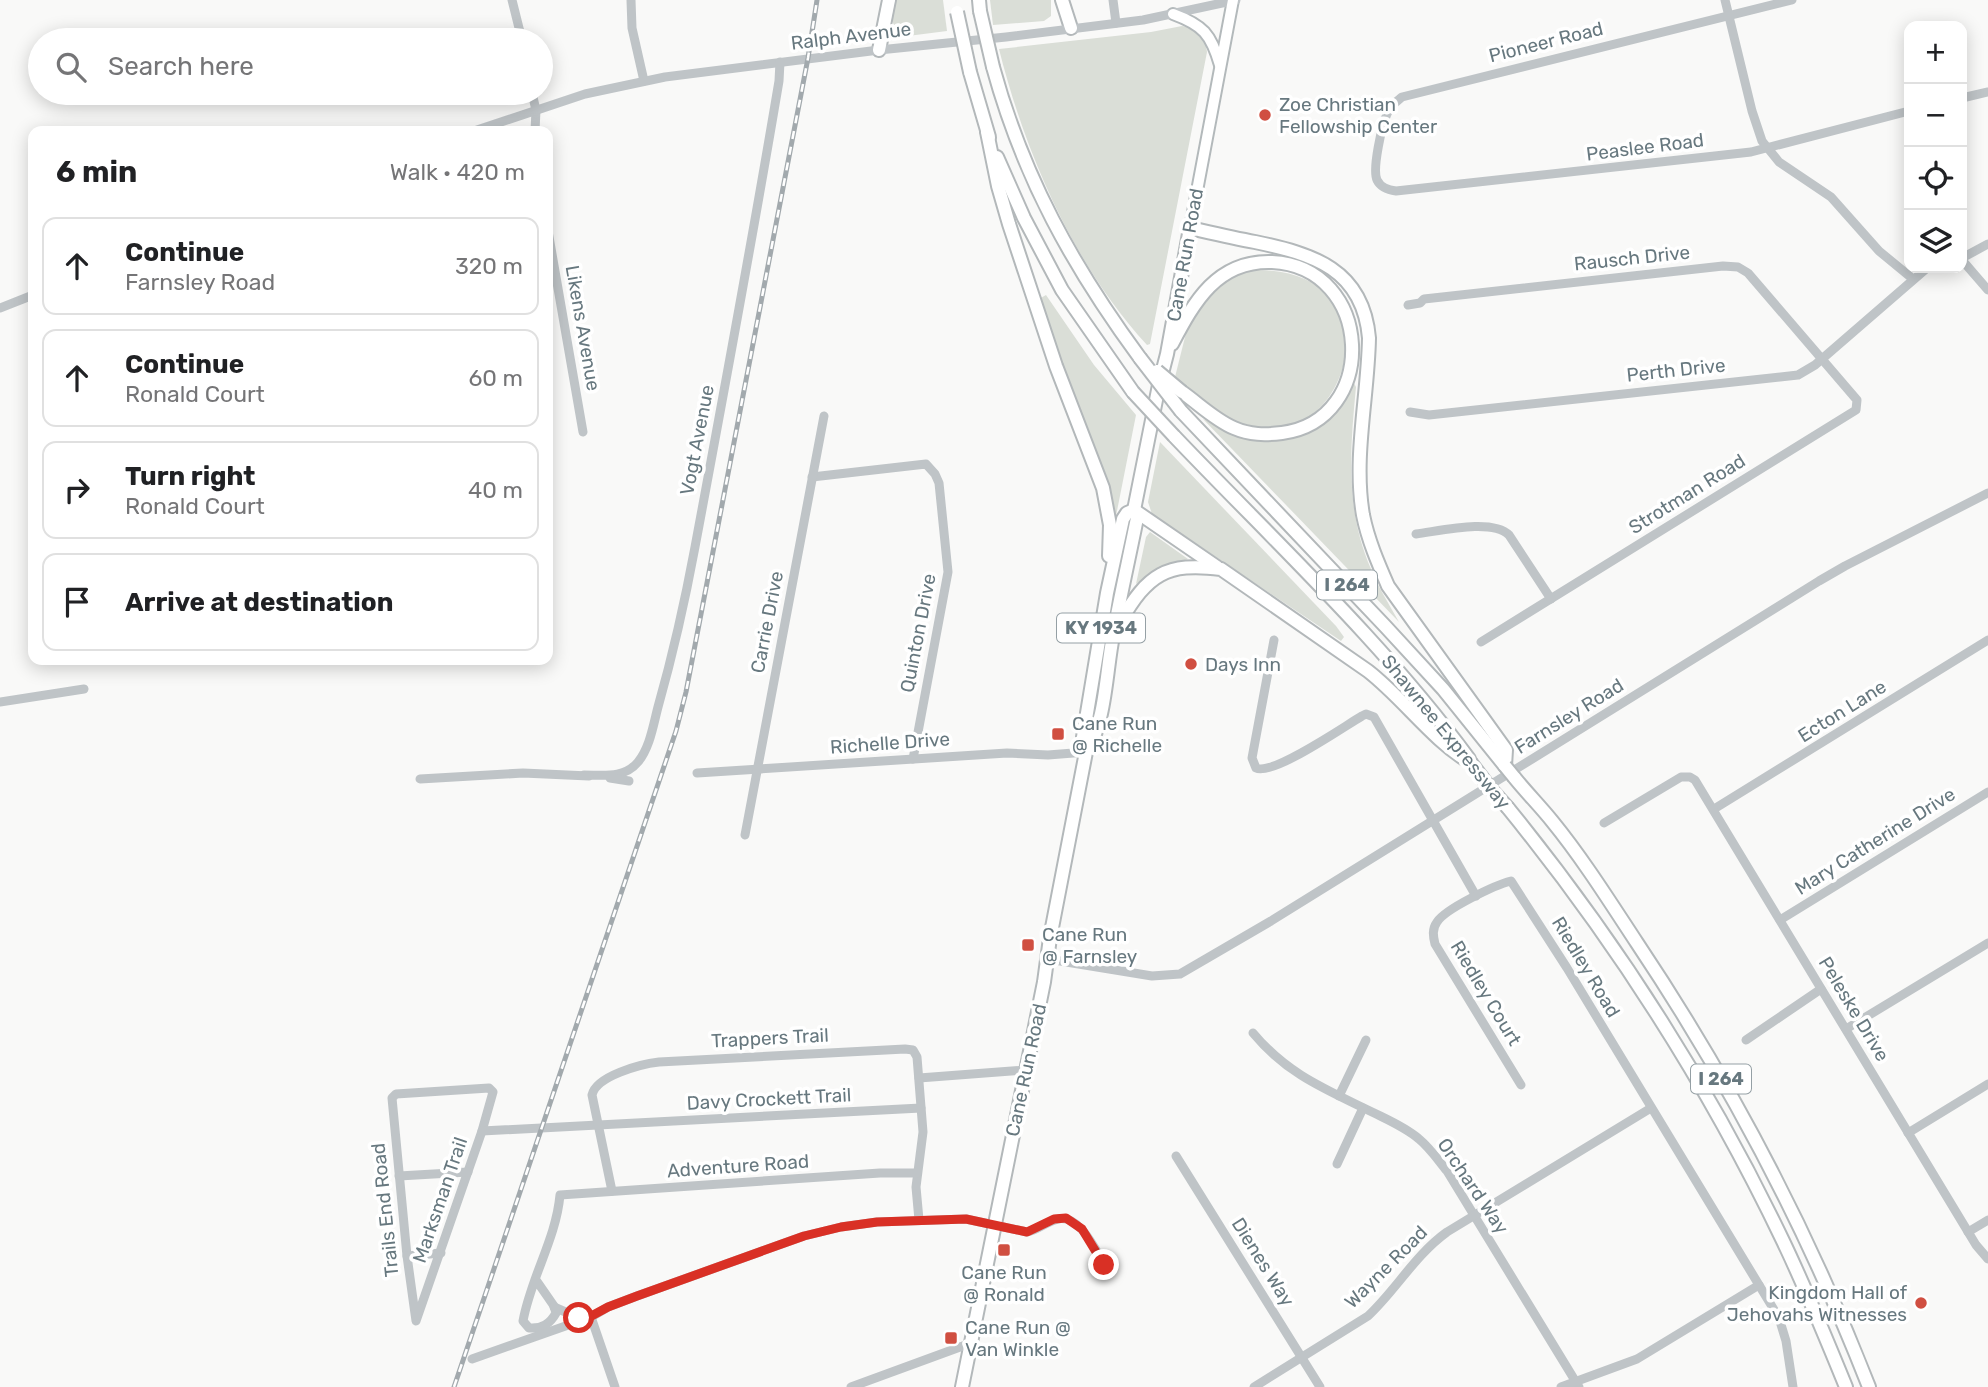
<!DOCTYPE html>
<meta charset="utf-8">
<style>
:root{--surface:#fff;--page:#f2f2f2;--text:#202124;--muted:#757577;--line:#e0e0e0}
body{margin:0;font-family:Rubik,sans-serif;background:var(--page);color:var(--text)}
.controls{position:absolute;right:21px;top:21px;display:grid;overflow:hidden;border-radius:14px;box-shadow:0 4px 18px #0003}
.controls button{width:63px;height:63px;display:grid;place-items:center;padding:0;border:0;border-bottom:2px solid var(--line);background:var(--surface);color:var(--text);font:35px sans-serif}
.stop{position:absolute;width:21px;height:21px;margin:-16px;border:5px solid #d93025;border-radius:50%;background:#fff}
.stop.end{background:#d93025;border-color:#fff;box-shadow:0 2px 7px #0008}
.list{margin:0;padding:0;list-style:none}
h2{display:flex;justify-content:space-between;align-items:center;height:91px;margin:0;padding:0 28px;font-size:30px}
h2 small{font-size:23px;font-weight:400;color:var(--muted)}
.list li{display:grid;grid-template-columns:46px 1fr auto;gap:21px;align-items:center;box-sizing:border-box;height:98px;margin:0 14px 14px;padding:0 14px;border:2px solid var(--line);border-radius:14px}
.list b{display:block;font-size:26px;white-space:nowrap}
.list p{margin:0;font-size:23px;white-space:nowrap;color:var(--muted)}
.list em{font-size:23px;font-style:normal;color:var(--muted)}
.icon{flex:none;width:38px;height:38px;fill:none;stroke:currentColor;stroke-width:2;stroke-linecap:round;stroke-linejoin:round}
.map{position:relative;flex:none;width:1988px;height:1387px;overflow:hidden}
.search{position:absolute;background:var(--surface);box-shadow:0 4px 18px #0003;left:28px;top:28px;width:525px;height:77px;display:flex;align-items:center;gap:18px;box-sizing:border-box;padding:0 24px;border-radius:38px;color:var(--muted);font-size:26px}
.panel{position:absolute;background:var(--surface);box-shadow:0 4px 18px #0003;left:28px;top:126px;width:525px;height:539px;border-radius:14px}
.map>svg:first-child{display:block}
.green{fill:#daded7}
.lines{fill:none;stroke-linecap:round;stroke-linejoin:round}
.major-casing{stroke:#b3b9bb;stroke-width:14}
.highway-casing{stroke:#b3b8ba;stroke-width:16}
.minor{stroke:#bfc4c7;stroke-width:9}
.major{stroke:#fff;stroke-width:10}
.highway{stroke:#fff;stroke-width:12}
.rail-casing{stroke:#a2a9ad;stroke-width:5}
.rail{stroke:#fff;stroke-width:2.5;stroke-dasharray:8;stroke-linecap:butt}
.highway-bridge-casing{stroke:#b3b8ba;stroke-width:16;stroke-linecap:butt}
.highway-bridge{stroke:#fff;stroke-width:12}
.route{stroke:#d93025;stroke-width:9}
.poi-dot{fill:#d04f41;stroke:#fff;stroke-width:2.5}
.labels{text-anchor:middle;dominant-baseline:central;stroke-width:7;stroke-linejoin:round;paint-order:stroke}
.shield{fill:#fff;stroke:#95a0a5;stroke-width:2}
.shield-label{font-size:18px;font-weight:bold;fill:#67787f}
.street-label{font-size:19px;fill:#67787f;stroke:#fff}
.poi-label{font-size:19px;fill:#67787f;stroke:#fff;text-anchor:start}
</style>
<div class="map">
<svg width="1988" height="1387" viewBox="0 0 1988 1387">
<rect width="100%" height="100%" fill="#f9f9f8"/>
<!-- green -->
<g class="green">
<path d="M 896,0 L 943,0 L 947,31 L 900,37 L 892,21 Z"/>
<path d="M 990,0 L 1051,0 L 1051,16 L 1044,21 L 993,25 Z"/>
<path d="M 1182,26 C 1196,28 1206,37 1207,52 L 1150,344 L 1147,345 C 1074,266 1025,153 999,49 L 1151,32 Z"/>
<path d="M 1253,270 C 1417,266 1338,496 1216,411 C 1201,400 1186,392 1175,377 L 1188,325 L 1191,325 C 1199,297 1225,277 1253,270 Z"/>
<path d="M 1046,295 L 1094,365 L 1136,415 L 1115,521 L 1039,299 Z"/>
<path d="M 1354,383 L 1356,387 C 1350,449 1345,510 1371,569 C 1378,587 1389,604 1399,622 L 1203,419 L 1248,438 L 1265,440 L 1285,438 L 1315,427 Z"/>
<path d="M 1160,442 L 1336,626 L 1344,637 L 1341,641 L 1152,514 L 1148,502 Z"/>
<path d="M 1150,532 L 1188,559 L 1156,569 L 1136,584 L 1146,537 Z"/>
</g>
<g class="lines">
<!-- major casing -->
<g class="major-casing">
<g id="major">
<path d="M 1173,14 C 1203,25 1211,34 1220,65"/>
<path d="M 1190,228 L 1233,0"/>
</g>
</g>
<!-- highway casing -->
<g class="highway-casing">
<g id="highway">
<path d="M 979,0 L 980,11"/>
<path d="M 1062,0 L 1071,28"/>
<path d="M 879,50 L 889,0"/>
<path d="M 993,67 C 1023,177 1073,267 1140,358"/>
<path d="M 970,72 L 989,137"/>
<path d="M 987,132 L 998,186 L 1009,224 L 1056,366 L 1103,488 L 1110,525 L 1109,556"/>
<path d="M 997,157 L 1024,218 L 1062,290 L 1133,392"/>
<path d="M 1172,344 C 1194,302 1217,260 1272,262 C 1374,267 1380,420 1282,433 C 1265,435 1250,435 1234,428 C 1215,420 1199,404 1182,392"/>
<path d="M 1181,411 L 1385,626 L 1443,689 L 1505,766"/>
<path d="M 1174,436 C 1274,541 1383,642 1469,759"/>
<path d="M 1134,510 L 1217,567"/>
<path d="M 1120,622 C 1148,574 1166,562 1221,569 L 1368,671 C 1404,699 1432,740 1471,763"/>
<path d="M 1086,752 C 1106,723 1106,670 1113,636 C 1120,597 1129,558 1137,518 L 1134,510 L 1159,385 L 1167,354 L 1190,228 C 1212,233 1233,238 1255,242 C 1313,254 1363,269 1369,338 C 1368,397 1353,457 1363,515 C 1368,540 1378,563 1388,586 L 1506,750 L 1505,766"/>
<path d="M 1514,777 C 1526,792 1540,806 1552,821 C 1583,859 1610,902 1637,943 C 1730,1082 1808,1231 1869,1387"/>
<path d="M 1508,808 C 1616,941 1709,1086 1783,1241 C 1806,1289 1826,1338 1846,1387"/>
<path d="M 962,1387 L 1044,982 L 1050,938 L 1086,752 L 1083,737 L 1107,593 L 1123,519 L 1127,513 L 1134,510"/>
</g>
</g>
<!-- minor -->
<g class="minor">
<path d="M 512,0 L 522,40"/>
<path d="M 631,0 L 632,28 L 644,81"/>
<path d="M 1113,0 L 1116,23"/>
<path d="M 1725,0 L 1752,111 L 1762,141 L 1779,162 L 1831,197 L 1879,251 L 1913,279"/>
<path d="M 1792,0 L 1402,97 C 1396,102 1390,106 1387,114 C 1382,125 1372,169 1377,180 C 1381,188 1388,190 1396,191 L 1751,152 L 1909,111"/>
<path d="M 532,93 L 536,110 L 535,131"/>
<path d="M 1962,98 L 1988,92"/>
<path d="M 474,131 L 585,94 L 665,77 L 879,50 L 1006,37 L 1143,20 L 1236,0"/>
<path d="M 548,231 L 583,432"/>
<path d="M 1962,258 L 1988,244"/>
<path d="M 1962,260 L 1988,290"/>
<path d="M 1408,305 L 1420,303 L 1424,299 L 1723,266 L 1738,267 L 1748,273 L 1857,400 L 1856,410 L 1481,642"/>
<path d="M 0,308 L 33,295"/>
<path d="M 1410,412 L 1429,415 L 1798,375 L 1815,365 L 1927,268"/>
<path d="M 812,477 L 926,464 L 935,474 L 939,483 L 948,572 L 913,759"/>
<path d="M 1416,534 C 1440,531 1492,518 1509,535 L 1551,599"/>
<path d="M 1274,640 L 1252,758 L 1256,768 C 1273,776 1343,727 1362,716 L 1366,714 L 1374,717 L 1476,896"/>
<path d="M 0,702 L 84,689"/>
<path d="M 697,773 L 1007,753 L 1048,755 L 1086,752"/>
<path d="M 584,775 C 603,775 624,779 638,762 C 650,747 653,726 658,707 C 673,654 685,601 695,547 C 724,392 753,236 779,81 L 780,62"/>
<path d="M 610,778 L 629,781"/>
<path d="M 420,779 L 523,773 L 589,776"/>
<path d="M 1714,809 L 1988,640"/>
<path d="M 1604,823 L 1681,777 L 1690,777 L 1695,780 L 1976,1245 L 1988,1259"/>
<path d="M 745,835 L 824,416"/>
<path d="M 1780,920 L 1988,792"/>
<path d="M 1048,959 L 1152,976 L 1180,974 L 1271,921 L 1819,581 L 1845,566 L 1988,493"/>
<path d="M 1846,1029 L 1988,943"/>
<path d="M 1253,1033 C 1287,1074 1325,1089 1372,1112 C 1388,1120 1405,1127 1419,1139 C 1430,1148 1438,1160 1447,1171 L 1579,1387"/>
<path d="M 1746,1040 L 1821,989"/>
<path d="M 919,1078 L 1026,1070"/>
<path d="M 1521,1085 L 1435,944 C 1433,936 1432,929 1437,922 C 1445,909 1495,885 1511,881 L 1567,968 L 1779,1318 L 1786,1341 L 1793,1387"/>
<path d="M 489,1088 L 493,1092 L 482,1131 L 416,1321 L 407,1256 L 392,1098 L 396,1094 Z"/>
<path d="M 1339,1096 L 1366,1040"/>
<path d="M 482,1131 L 921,1108"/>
<path d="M 1908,1133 L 1988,1084"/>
<path d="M 1176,1156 L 1320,1387"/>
<path d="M 1337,1164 L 1363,1108"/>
<path d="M 399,1176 L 468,1172"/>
<path d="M 612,1191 L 592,1095 C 596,1076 641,1064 659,1062 L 905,1049 L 913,1050 L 917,1057 L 923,1132 L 916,1187 L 919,1220"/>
<path d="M 1968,1232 L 1988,1220"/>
<path d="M 407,1256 L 441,1253"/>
<path d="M 536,1280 L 554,1306 L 556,1313 C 550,1324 542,1329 529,1328 L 523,1321 C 531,1277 556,1239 560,1195 L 880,1173 L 917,1173"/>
<path d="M 554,1307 L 584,1320"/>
<path d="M 591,1317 L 615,1387"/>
<path d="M 472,1359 L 591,1317 L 608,1307 L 637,1296 L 804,1236 L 841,1227 L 877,1222 L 966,1219 L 1027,1232 C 1038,1230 1047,1221 1058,1219 C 1082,1214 1098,1257 1110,1273"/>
<path d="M 851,1387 L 971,1343"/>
<path d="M 1254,1387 L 1368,1316 C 1396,1290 1415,1255 1447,1232 L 1651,1108"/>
<path d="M 1561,1387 L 1637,1359 L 1759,1285"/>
</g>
<!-- major -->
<use href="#major" class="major"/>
<!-- highway -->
<use href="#highway" class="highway"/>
<!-- rail casing -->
<g class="rail-casing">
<path id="rail" d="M 454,1387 L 676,731 L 686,692 L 808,58 L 817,0"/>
</g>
<!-- rail -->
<use href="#rail" class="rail"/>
<!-- highway-bridge casing -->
<g class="highway-bridge-casing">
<g id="highway-bridge">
<path d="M 980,11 L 993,67"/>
<path d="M 957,12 L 970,72"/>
<path d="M 1140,358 L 1181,411"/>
<path d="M 1157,371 L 1182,392"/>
<path d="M 1133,392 L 1174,436"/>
<path d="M 1471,763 L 1490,788 L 1508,808"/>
<path d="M 1505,766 L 1514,777"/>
</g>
</g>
<!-- highway-bridge -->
<use href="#highway-bridge" class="highway-bridge"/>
</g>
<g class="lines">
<!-- route -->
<path class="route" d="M 579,1318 L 584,1320 L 608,1307 L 637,1296 L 804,1236 L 841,1227 L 877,1222 L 966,1219 L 1027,1232 L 1054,1219 L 1066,1218 L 1082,1229 L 1104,1265"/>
</g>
<!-- markers -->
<g class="poi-dot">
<circle cx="1265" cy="115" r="7"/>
<circle cx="1191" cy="664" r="7"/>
<rect x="1051" y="727" width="14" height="14" rx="3.5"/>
<rect x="1021" y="938" width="14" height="14" rx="3.5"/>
<rect x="997" y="1243" width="14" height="14" rx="3.5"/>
<circle cx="1921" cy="1303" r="7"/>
<rect x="944" y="1331" width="14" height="14" rx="3.5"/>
</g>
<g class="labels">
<!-- shield labels -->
<g class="shield">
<rect x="1317" y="570.5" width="60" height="29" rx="5"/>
<rect x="1057" y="613.5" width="88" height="29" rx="5"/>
<rect x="1691" y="1064.5" width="60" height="29" rx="5"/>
</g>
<g class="shield-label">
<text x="1347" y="585">I 264</text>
<text x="1101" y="628">KY 1934</text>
<text x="1721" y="1079">I 264</text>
</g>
<!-- street labels -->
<g class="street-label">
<text transform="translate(851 36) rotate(-7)">Ralph Avenue</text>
<text transform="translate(1546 42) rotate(-14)">Pioneer Road</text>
<text transform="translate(1645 147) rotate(-7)">Peaslee Road</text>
<text transform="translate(1185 255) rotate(-80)">Cane Run Road</text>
<text transform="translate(1632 258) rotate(-6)">Rausch Drive</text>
<text transform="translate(583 328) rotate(80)">Likens Avenue</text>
<text transform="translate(1676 370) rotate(-6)">Perth Drive</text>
<text transform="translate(697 440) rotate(-79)">Vogt Avenue</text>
<text transform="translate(1687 494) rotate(-32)">Strotman Road</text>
<text transform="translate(767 622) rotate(-79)">Carrie Drive</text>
<text transform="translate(918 633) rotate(-79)">Quinton Drive</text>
<text transform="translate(1842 711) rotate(-32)">Ecton Lane</text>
<text transform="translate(1569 716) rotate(-32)">Farnsley Road</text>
<text transform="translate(1446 732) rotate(51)">Shawnee Expressway</text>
<text transform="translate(890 743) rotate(-4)">Richelle Drive</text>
<text transform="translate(1875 841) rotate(-32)">Mary Catherine Drive</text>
<text transform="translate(1586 967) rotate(59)">Riedley Road</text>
<text transform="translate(1486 993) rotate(59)">Riedley Court</text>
<text transform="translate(1854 1009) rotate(59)">Peleske Drive</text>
<text transform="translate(770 1038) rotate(-3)">Trappers Trail</text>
<text transform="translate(1026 1070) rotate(-78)">Cane Run Road</text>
<text transform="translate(769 1099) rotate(-3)">Davy Crockett Trail</text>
<text transform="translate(738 1166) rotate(-4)">Adventure Road</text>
<text transform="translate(1473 1186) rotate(56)">Orchard Way</text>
<text transform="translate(440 1200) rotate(-71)">Marksman Trail</text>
<text transform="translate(385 1210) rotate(-96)">Trails End Road</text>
<text transform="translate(1263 1262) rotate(58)">Dienes Way</text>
<text transform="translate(1386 1267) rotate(-45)">Wayne Road</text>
</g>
<!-- poi labels -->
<g class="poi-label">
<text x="1279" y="104">Zoe Christian<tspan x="1279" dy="22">Fellowship Center</tspan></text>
<text x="1205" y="664">Days Inn</text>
<text x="1072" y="723">Cane Run<tspan x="1072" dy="22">@ Richelle</tspan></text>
<text x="1042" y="934">Cane Run<tspan x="1042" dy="22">@ Farnsley</tspan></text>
<text x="1004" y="1272" text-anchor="middle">Cane Run<tspan x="1004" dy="22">@ Ronald</tspan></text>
<text x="1907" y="1292" text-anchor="end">Kingdom Hall of<tspan x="1907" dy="22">Jehovahs Witnesses</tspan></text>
<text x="965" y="1327">Cane Run @<tspan x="965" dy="22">Van Winkle</tspan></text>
</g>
</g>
</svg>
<div class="controls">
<button>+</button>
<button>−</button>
<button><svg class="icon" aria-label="locate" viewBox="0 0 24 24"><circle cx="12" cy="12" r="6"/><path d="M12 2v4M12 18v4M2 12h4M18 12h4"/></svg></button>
<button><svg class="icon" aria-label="layers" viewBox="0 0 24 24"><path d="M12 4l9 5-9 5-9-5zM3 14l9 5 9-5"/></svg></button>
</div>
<div class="stop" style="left:579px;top:1318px"></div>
<div class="stop end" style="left:1104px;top:1265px"></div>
<div class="search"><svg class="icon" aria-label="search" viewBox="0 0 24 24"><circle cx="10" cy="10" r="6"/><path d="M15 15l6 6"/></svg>Search here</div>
<section class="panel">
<h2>6 min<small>Walk · 420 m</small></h2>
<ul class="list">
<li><svg class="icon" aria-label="ahead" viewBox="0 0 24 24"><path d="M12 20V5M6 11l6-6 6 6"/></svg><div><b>Continue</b><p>Farnsley Road</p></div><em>320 m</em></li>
<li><svg class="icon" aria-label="ahead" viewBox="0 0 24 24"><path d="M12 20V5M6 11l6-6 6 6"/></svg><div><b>Continue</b><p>Ronald Court</p></div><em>60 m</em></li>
<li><svg class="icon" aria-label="right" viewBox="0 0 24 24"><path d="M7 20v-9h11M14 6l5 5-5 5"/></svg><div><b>Turn right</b><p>Ronald Court</p></div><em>40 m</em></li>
<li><svg class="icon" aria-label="arrive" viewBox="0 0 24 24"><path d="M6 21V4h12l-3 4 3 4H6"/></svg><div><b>Arrive at destination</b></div></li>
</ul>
</section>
</div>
